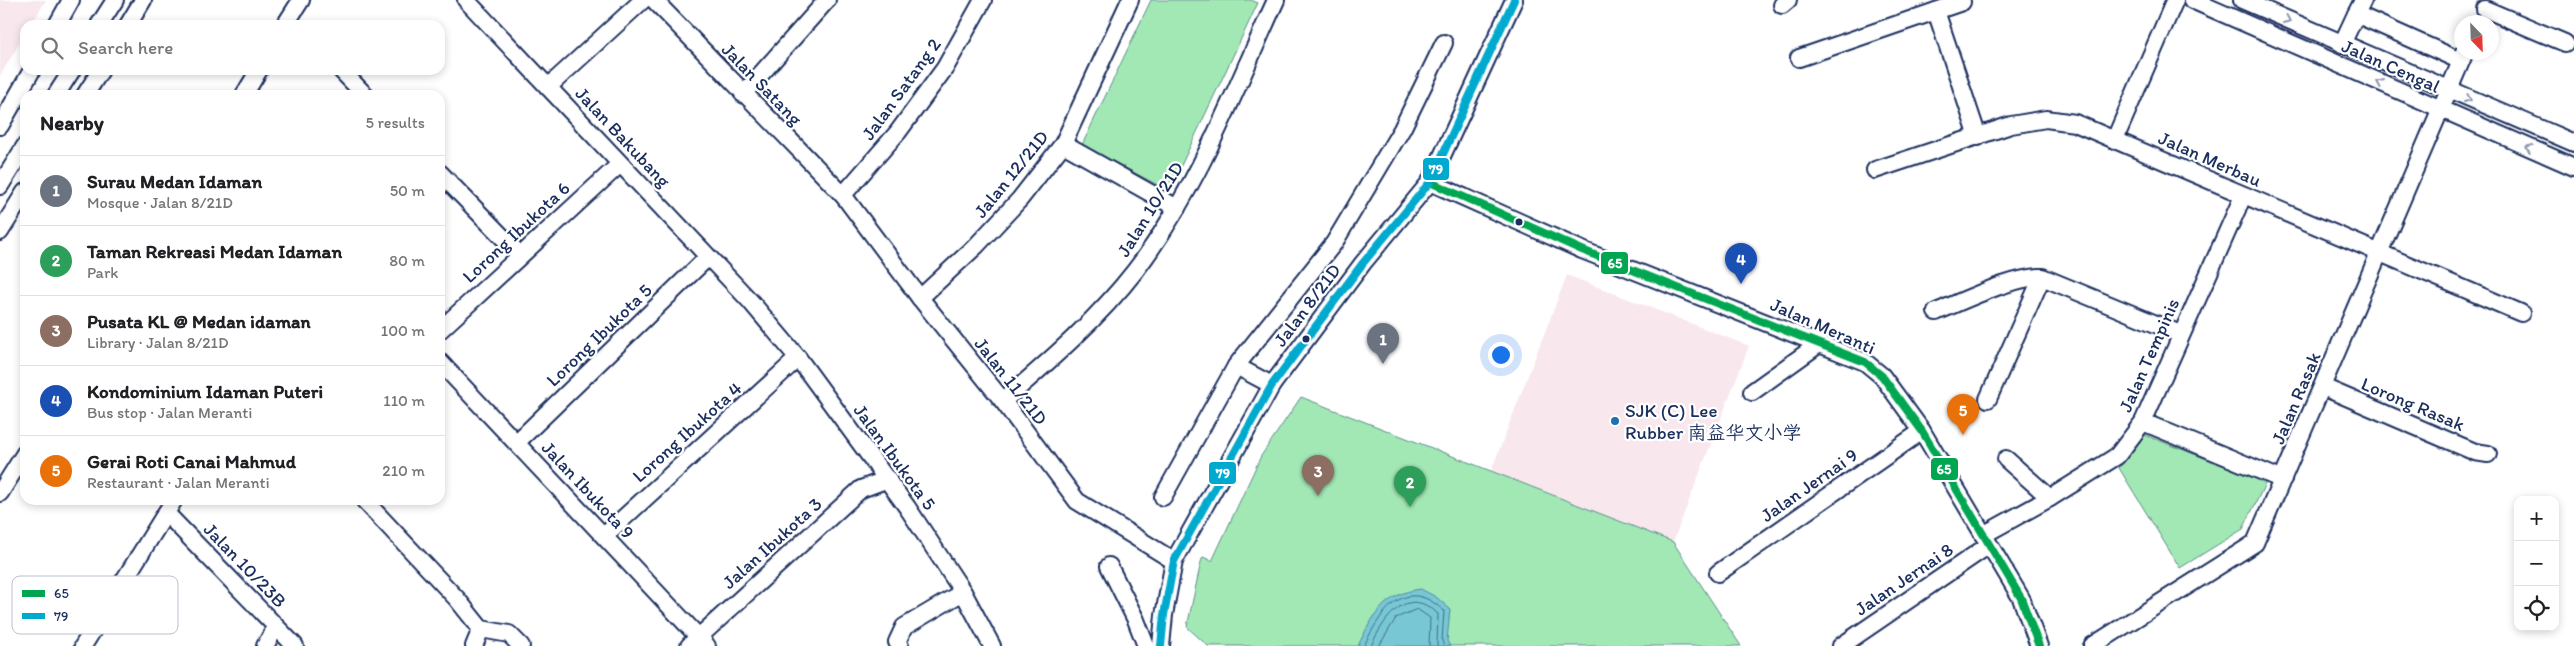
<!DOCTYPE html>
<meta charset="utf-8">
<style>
:root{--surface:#fff;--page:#f6f6f6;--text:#202124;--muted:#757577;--line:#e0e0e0;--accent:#2563eb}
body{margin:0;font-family:Itim,"LXGW WenKai TC",sans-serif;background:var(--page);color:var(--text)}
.controls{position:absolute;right:15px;bottom:15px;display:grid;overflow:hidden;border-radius:10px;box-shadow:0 2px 8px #0003}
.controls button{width:45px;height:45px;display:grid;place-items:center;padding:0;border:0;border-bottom:1px solid var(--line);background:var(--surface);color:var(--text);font:25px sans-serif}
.compass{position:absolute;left:2454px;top:15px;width:45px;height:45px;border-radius:50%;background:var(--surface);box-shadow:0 2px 8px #0003;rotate:157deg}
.you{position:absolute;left:1500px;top:354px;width:18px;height:18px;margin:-12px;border:4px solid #fff;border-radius:50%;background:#1a73e8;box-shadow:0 0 0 8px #1a73e833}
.badge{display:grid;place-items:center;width:32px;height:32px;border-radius:50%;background:var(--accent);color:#fff;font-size:16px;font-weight:700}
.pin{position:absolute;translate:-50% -41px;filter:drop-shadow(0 1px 2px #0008)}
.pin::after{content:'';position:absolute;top:26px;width:18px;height:15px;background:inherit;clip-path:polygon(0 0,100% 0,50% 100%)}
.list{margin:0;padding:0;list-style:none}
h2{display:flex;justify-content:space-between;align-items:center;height:65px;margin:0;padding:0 20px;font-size:21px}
h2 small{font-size:16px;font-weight:400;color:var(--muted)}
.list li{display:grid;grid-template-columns:32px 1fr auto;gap:15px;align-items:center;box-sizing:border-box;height:70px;padding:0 20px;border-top:1px solid var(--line)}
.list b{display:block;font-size:19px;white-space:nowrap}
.list p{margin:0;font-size:16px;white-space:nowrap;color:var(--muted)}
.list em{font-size:16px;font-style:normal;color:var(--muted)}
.icon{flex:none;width:28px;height:28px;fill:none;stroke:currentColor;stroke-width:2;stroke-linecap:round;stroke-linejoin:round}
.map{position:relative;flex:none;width:2574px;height:646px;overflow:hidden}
.search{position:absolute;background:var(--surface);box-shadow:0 2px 8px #0003;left:20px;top:20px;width:425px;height:55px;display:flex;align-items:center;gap:12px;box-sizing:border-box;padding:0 18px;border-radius:15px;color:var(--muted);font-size:19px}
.panel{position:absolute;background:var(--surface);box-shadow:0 2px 8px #0003;left:20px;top:90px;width:425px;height:415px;border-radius:15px}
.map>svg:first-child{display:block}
.built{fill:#f8e8ed}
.green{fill:#a2e8b5;stroke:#5e8c8a}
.water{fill:#78c7d4;stroke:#538aa5}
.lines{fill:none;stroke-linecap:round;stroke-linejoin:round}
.shore{stroke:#406c8d;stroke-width:1}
.minor-casing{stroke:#1b2f5e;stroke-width:20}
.minor{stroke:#fff;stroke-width:16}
.bus-1-casing{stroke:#fff;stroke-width:11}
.bus-2-casing{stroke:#fff;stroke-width:11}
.bus-1{stroke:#00a651;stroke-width:8}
.bus-2{stroke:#00a9ce;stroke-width:8}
.oneway{stroke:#8d97ae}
.bus-dot{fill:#1b2f5e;stroke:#fff;stroke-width:2}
.poi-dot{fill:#1f6fb2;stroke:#fff;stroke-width:2}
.labels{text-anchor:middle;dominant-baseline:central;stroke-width:4.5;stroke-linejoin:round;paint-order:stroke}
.street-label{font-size:19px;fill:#1b2f5e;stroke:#fff}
.poi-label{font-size:19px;fill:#1b2f5e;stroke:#fff;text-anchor:start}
.key{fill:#fff;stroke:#bbc1cf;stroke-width:1}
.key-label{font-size:14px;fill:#1b2f5e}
.line-badge{stroke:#fff;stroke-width:2}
.badge-label{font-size:14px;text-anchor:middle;font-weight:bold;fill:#fff}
</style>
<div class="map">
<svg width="2574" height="646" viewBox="0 0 2574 646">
<rect width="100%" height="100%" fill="#fff"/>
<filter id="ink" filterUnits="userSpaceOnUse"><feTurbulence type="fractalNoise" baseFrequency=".02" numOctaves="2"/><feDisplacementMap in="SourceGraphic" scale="10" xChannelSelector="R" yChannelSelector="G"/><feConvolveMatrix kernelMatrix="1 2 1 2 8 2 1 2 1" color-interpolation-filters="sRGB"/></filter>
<g filter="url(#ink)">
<!-- built -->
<g class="built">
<path d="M 0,0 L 46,0 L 31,25 L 25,25 L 25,34 L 0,76 Z"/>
<path d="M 1567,275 L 1749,346 L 1673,542 L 1491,471 Z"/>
</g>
<!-- green -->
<g class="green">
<path d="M 1151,0 L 1251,0 L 1258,3 L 1169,191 L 1082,145 Z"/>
<path d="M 1301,397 L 1673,542 L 1741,646 L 1208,646 L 1187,627 L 1201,562 L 1203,557 L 1212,561 L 1261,456 Z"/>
<path d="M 2145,435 L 2266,482 L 2243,529 L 2180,568 L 2119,468 Z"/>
</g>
<!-- water -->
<path class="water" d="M 1421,589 L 1436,597 L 1450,609 L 1447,641 L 1450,646 L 1358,646 C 1372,616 1385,593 1421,589 Z"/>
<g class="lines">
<!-- shore -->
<g class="shore">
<path d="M 1364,646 C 1381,610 1406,575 1444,611 L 1442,641 L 1444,646"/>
<path d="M 1371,646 C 1384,618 1407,584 1438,614 L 1437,646"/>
<path d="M 1379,646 L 1396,618 L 1417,609 L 1430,618 L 1429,646"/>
</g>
<!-- minor casing -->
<g class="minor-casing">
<g id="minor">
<path d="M 466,0 L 751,302 L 798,358 L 907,507 L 963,592 L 992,646"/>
<path d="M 654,0 L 843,195 L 920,298 L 1003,401 L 1077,501 L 1174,561"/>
<path d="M 2192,0 L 2574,167"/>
<path d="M 2242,0 L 2574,143"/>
<path d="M 1782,5 L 1788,0"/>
<path d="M 2485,9 L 2565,43"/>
<path d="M 1936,11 L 1978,137"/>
<path d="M 2356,14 L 2363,0"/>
<path d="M 57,25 L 71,0"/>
<path d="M 99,25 L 115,0"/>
<path d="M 128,25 L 143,0"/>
<path d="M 285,25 L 301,0"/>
<path d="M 2342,44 L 2356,14 L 2461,61"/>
<path d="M 1799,58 L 1962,2"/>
<path d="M 341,70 L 365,95"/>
<path d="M 548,87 L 643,0"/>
<path d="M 743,94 L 827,0"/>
<path d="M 56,95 L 72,70"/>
<path d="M 85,95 L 101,70"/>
<path d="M 244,95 L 259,70"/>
<path d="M 0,126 L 32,70"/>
<path d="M 2115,139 L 2175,0"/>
<path d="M 1063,144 L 1177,208"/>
<path d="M 1875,170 L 2011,125 L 2046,119 L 2075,123 L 2521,313"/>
<path d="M 440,173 L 520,255"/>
<path d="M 1430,182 L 1582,250 L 1865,362 L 1882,376 L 1922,431 L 2021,598 L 2039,646"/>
<path d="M 0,186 L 25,146"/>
<path d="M 843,195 L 898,132 L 945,68 L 983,0"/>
<path d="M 0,232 L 25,192"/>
<path d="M 920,298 L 976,246 L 1020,199 L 1063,144 L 1130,0"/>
<path d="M 1936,312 C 1963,301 2014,276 2042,277 L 2180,334"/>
<path d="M 440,330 L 620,164"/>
<path d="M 440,362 L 707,646"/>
<path d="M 1236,366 L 1272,385"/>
<path d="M 2323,387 L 2475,452 L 2488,454"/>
<path d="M 1752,392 L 1819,344"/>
<path d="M 1988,399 L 2042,277"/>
<path d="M 1003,401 C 1049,361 1097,320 1135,271 C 1197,190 1234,92 1276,0"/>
<path d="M 2143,422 L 2283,480"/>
<path d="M 517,442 L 708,257"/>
<path d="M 2006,459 L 2050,498 L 2117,456 L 2143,422 L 2243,196"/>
<path d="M 0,493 L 25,453"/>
<path d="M 1163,497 L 1236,366 L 1334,243 L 1402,129 L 1444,43"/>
<path d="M 364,500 L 457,599 L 481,629"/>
<path d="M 166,513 L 295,646"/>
<path d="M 1983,535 L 2050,498"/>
<path d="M 604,536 L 798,358"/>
<path d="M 1109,566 L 1136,620 L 1146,646"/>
<path d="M 1718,573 L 1922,431"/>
<path d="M 481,629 L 509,634 L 521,646"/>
<path d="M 83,646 L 174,500"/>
<path d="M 265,646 L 276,627"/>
<path d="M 474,646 L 481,629"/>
<path d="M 689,646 L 861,489 L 888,479"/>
<path d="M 900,646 L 897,642 L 904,627 L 963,592"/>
<path d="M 1161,646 L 1164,615 L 1174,561 L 1272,385 L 1363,263 L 1430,182 L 1514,0"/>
<path d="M 1841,646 L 1989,545"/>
<path d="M 2092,646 L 2255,543 L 2465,52"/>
</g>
</g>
<!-- minor -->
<use href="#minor" class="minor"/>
<!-- bus-1 casing -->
<g class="bus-1-casing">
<path id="bus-1" d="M 1430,182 L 1582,250 L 1865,362 L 1882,376 L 1922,431 L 2021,598 L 2039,646"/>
</g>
<!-- bus-2 casing -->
<g class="bus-2-casing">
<path id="bus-2" d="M 1161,646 L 1164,615 L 1174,561 L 1272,385 L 1363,263 L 1430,182 L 1514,0"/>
</g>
<!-- bus-1 -->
<use href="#bus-1" class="bus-1"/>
<!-- bus-2 -->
<use href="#bus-2" class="bus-2"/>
</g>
<!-- one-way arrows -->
<defs><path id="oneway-chevron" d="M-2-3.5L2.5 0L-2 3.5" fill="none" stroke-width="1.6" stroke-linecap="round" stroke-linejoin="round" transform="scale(1.25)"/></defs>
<g class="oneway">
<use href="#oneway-chevron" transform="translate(2287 20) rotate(24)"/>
<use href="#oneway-chevron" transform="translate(2380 83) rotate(-156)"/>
<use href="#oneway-chevron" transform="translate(2468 99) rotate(23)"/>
<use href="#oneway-chevron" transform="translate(2529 148) rotate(-157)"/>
</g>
</g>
<!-- markers -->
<g class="bus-dot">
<circle cx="1519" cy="222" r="4.5"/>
<circle cx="1306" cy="339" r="4.5"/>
</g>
<circle class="poi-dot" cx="1615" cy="421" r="5"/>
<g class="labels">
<!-- street labels -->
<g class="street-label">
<text transform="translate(2391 66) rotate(24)">Jalan Cengal</text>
<text transform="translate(762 84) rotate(46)">Jalan Satang</text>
<text transform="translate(901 89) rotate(-54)">Jalan Satang 2</text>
<text transform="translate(623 137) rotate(47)">Jalan Bakubang</text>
<text transform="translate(2210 159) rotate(24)">Jalan Merbau</text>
<text transform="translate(1011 174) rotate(-51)">Jalan 12/21D</text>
<text transform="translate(1150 209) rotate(-58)">Jalan 10/21D</text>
<text transform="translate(516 232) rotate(-43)">Lorong Ibukota 6</text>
<text transform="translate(1307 305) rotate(-53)">Jalan 8/21D</text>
<text transform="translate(1823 326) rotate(24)">Jalan Meranti</text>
<text transform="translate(599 335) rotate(-44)">Lorong Ibukota 5</text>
<text transform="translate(2149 355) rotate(-66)">Jalan Tempinis</text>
<text transform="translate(1011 381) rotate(52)">Jalan 11/21D</text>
<text transform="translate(2296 398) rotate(-67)">Jalan Rasak</text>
<text transform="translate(2413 404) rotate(23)">Lorong Rasak</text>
<text transform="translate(687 432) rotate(-42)">Lorong Ibukota 4</text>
<text transform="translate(895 457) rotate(54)">Jalan Ibukota 5</text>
<text transform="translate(1809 485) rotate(-35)">Jalan Jernai 9</text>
<text transform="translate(588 490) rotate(47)">Jalan Ibukota 9</text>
<text transform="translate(772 543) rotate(-42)">Jalan Ibukota 3</text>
<text transform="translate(245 565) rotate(46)">Jalan 10/23B</text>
<text transform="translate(1904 579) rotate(-34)">Jalan Jernai 8</text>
</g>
<!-- poi labels -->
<g class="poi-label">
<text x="1625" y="410">SJK (C) Lee<tspan x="1625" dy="22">Rubber 南益华文小学</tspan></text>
</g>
</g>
<!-- legend -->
<rect x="12" y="576" width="166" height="58" rx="8" class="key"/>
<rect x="22" y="590" width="23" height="7" fill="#00a651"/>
<rect x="22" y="613" width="23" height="6" fill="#00a9ce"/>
<g class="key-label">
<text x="54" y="598">65</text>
<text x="54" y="621">79</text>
</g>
<g class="line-badge">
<rect x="1422" y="157" width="28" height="24" rx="5" fill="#00a9ce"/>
<rect x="1600" y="251" width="29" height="24" rx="5" fill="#00a651"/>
<rect x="1930" y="457" width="29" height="24" rx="5" fill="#00a651"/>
<rect x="1208" y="461" width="29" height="24" rx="5" fill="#00a9ce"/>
</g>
<g class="badge-label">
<text x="1436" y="174">79</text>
<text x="1615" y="268">65</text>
<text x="1944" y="474">65</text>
<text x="1223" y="478">79</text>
</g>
</svg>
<div class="controls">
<button>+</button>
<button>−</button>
<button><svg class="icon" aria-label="locate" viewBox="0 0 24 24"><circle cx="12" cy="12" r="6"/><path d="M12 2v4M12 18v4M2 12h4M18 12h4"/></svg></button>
</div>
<svg class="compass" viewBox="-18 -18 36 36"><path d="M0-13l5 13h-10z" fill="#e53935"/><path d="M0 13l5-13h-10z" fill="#757577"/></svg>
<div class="you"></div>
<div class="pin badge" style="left:1383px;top:364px;background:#6b7280">1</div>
<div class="pin badge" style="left:1410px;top:507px;background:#2e9e5b">2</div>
<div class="pin badge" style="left:1318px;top:496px;background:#8d6e63">3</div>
<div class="pin badge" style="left:1741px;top:284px;background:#1a4fb4">4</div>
<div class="pin badge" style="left:1963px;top:435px;background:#e8710a">5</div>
<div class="search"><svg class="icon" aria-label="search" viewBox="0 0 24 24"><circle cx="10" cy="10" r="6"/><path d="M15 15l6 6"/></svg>Search here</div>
<section class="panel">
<h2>Nearby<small>5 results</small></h2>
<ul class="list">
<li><span class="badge" style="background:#6b7280">1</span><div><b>Surau Medan Idaman</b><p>Mosque · Jalan 8/21D</p></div><em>50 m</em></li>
<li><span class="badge" style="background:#2e9e5b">2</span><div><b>Taman Rekreasi Medan Idaman</b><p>Park</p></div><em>80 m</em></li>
<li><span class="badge" style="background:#8d6e63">3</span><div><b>Pusata KL @ Medan idaman</b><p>Library · Jalan 8/21D</p></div><em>100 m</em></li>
<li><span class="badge" style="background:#1a4fb4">4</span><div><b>Kondominium Idaman Puteri</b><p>Bus stop · Jalan Meranti</p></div><em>110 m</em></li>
<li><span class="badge" style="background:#e8710a">5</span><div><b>Gerai Roti Canai Mahmud</b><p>Restaurant · Jalan Meranti</p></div><em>210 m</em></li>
</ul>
</section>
</div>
